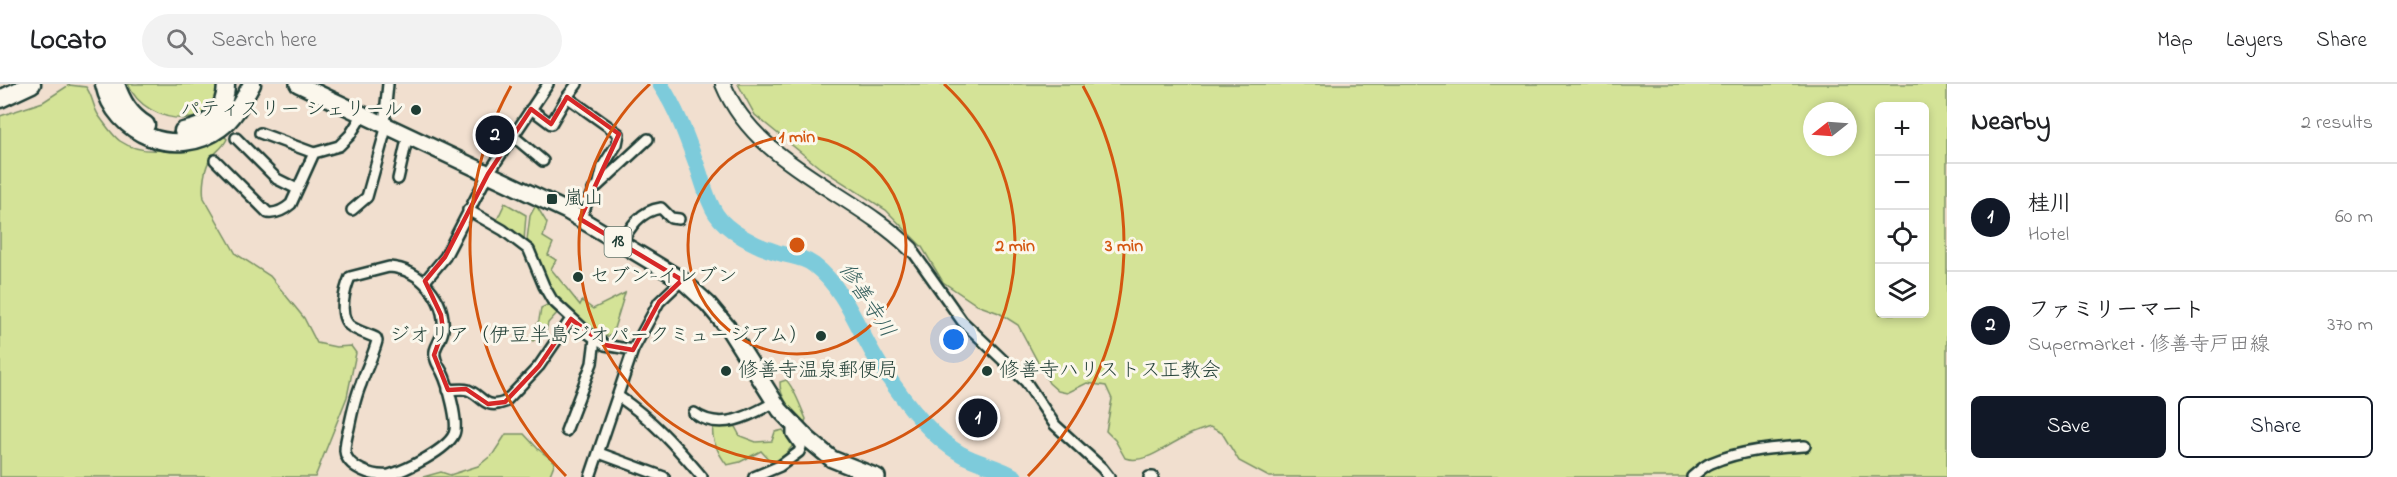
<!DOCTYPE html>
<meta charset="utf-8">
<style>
:root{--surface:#fff;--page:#f2f2f2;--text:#202124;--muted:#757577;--line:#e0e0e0;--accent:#111827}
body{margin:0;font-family:"Indie Flower","Klee One",sans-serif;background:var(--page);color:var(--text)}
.controls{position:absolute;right:18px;top:18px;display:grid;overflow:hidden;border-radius:9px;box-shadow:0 3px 9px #0003}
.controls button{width:54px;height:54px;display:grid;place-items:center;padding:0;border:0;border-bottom:2px solid var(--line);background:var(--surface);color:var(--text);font:30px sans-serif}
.compass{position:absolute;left:1803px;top:18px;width:54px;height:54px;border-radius:50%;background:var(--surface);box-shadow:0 3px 9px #0003;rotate:253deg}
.you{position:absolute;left:954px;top:256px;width:21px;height:21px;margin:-15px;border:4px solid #fff;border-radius:50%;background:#1a73e8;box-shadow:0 0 0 9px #1a73e833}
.badge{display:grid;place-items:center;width:39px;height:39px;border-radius:50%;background:var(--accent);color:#fff;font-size:20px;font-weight:700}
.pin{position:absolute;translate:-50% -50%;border:3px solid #fff;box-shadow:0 2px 6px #0006}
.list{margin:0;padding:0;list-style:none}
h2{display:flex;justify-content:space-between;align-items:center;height:78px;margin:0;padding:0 24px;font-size:26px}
h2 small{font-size:20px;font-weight:400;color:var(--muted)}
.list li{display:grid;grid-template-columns:39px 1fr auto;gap:18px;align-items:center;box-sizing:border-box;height:108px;padding:0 24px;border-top:2px solid var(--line)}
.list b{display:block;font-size:22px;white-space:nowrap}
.list p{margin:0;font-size:20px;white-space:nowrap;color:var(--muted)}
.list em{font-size:20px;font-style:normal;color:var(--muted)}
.actions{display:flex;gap:12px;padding:18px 24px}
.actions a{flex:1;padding:14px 0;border:2px solid var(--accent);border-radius:9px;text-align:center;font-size:21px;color:var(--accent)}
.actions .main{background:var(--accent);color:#fff}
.icon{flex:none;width:33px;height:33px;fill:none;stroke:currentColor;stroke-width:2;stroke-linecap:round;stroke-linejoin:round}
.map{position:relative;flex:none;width:1947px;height:393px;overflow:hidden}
header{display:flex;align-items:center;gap:36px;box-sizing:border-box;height:84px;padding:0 30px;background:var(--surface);border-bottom:2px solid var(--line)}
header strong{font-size:28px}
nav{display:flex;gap:33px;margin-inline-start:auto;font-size:21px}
.search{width:420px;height:54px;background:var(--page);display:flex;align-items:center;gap:15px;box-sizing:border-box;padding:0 21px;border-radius:33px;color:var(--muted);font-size:22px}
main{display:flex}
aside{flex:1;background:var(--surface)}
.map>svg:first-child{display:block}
.green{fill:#d4e397;stroke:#7a9066;stroke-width:1.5;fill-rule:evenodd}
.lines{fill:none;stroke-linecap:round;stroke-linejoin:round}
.river{stroke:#7dcbdb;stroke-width:16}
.street-casing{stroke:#1f3d34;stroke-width:14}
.secondary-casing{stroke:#1f3d34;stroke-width:18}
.primary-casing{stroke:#1f3d34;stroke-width:20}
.highway-casing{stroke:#1f3d34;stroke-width:21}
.street{stroke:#fbf7ec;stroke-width:9}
.secondary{stroke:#fbf7ec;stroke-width:14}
.primary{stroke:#fbf7ec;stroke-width:15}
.highway{stroke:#fbf7ec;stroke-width:16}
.marked{fill:none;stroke:#d62828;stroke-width:4.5;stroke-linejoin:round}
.ring{fill:none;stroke:#d45610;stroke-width:3}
.poi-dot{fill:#1f3d34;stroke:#fbf7ec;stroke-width:2}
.labels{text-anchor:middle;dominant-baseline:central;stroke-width:6;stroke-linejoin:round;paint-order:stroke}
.shield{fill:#fbf7ec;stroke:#61756b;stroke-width:1.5}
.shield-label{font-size:18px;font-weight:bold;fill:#1f3d34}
.poi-label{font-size:20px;fill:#1f3d34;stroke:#fbf7ec;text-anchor:start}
.water-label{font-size:21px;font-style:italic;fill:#36605e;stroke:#fbf7ec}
.centre{fill:#d45610;stroke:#fbf7ec;stroke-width:3}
.ring-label{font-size:18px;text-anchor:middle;font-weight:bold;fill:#d45610;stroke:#fbf7ec;stroke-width:6;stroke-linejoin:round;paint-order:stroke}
</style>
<header>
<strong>Locato</strong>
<div class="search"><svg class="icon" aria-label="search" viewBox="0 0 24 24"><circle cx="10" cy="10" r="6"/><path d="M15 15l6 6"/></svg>Search here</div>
<nav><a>Map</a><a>Layers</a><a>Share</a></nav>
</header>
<main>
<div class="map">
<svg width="1947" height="393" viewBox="0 0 1947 393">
<rect width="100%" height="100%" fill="#f1dfcf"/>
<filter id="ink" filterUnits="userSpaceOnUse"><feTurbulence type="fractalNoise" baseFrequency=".0167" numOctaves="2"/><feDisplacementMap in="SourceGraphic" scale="12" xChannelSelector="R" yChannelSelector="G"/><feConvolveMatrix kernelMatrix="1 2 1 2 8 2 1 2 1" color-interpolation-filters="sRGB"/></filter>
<g filter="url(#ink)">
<!-- green -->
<g class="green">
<path d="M 128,0 L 219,0 C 226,47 146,45 128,0 Z"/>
<path d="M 738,0 L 1947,0 L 1947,393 L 1269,393 L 1239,377 L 1222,349 L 1210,343 C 1201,346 1191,349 1183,354 C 1165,362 1145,381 1125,374 L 1115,356 L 1106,347 L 1112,315 L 1106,302 L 1087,299 L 1067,309 L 1058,307 L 1049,299 L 1018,241 L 999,229 L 977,221 L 943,198 L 922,163 L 886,126 L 820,84 L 755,31 ZM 1880,22 L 1924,22 L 1924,230 L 1880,230 ZM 1812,27 L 1848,27 L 1848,63 L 1812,63 Z"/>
<path d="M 69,1 L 86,3 C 93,12 93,24 99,32 C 104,39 113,52 120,57 C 149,77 195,60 224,52 L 227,55 C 223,64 216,67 211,74 C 204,83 202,104 204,114 L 236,170 L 270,192 L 304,234 L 317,259 L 336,263 L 351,262 L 356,269 L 347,313 L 315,393 L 0,393 L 0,32 L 43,18 Z"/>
<path d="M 505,119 L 526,131 L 524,157 L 496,138 Z"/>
<path d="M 536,121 L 547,139 L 543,153 L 553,159 L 548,171 L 556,176 L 551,185 L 580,221 L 582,217 L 593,225 L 625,209 L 612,251 L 599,254 L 555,214 L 544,194 L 537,171 L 527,156 L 530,132 Z"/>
<path d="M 549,220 L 559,225 L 558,228 L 548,239 L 546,247 L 533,257 L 530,254 L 539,236 L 541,224 Z"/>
<path d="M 786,296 C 794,303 801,324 806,335 L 805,338 C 794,332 779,313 780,298 Z"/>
<path d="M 714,340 L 734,341 L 740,352 L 756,358 L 772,357 L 775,348 L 783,346 L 794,360 L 781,376 L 772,379 L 761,367 L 740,378 L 727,381 C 719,371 709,352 714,340 Z"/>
<path d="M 506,350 L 524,350 L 538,365 L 555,378 L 549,393 L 423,393 L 441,388 L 450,391 L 478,382 L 493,370 Z"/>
</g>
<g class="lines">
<!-- river -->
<path class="river" d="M 660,0 C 678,27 688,57 699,87 C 704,102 707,116 716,130 C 727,147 756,162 776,168 C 790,173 802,172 814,181 C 848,207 860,253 884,287 C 902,314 932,354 961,370 C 978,380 998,382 1015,393"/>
<!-- street casing -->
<g class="street-casing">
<g id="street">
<path d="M 567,13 L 577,0"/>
<path d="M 531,25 L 551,40 L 567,13 L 619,50 L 617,60 L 603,82 L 599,99"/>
<path d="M 384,40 L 388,0"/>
<path d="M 260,49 L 314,69"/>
<path d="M 513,52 L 543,77"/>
<path d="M 236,54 L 277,95 L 297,105"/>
<path d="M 215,76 L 268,129 C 277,130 284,126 291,120 L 314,69 L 339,62 L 350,51 L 363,30"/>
<path d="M 398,95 L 408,51"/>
<path d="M 352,126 L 367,113 L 387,41"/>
<path d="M 468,126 L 503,146 L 529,166 L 544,202 L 552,216 L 589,250 L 605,261 L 633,266"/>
<path d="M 580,135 L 593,106 L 648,55"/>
<path d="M 621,160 C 630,143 640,127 661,124 L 671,134 L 679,135"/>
<path d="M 911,165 L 962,237 L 1026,298 L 1055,341 L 1102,384 L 1109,393"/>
<path d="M 389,183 C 420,185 446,215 443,246 C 442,257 431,264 436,276 C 437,280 440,284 442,288 C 448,300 459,339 454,350 C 447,366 406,386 389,391 C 373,393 347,384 345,367 C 345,359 347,351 349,344 C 352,329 355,314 361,300 C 366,285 373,272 377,257 L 376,254 C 368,250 356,247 349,241 C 338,230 345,205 350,193 Z"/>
<path d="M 425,197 L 445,173 L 488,90 L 548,0"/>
<path d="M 448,306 C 454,306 462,304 468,306 C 483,312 484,326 505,318 L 539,282 L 571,235"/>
<path d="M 618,312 C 653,336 675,361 702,393"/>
<path d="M 694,329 C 720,348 750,332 775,318"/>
<path d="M 566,347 L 592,279 L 595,255"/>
<path d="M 599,369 L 664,393"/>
<path d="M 590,393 L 633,266 L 659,218 L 682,196"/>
<path d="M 754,393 L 780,382 L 799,368 L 801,363 L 792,350 L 792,339"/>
<path d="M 1149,393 L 1153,393"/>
<path d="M 1692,393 C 1698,388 1704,382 1711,379 C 1741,366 1774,364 1805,362"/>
</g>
</g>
<!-- secondary casing -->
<g class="secondary-casing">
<path id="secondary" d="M 723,0 C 756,81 852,107 911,165"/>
</g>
<!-- primary casing -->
<g class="primary-casing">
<path id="primary" d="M 298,0 L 567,127 L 682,196 L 708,220 L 728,244 L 780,326 L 808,355 L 832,375 L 877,393"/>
</g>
<!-- highway casing -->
<g class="highway-casing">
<g id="highway">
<path d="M 104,0 C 115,51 177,76 220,44 C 235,33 243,16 252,0"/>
<path d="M 116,0 C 122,18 130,31 146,41"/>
<path d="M 0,15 L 32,0"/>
<path d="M 183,47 C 208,43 226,27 226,0"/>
</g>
</g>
<!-- street -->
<use href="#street" class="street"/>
<!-- secondary -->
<use href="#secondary" class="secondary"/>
<!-- primary -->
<use href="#primary" class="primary"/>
<!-- highway -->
<use href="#highway" class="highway"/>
</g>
</g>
<!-- marked area -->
<path class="marked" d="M 567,13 L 619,50 L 580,135 L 682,196 L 659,218 L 633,266 L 605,261 L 571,235 L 539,282 L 505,318 L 488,320 L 466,305 L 448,306 L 434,271 L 443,246 L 441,231 L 425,197 L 445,173 L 488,90 L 531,25 L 551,40 Z"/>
<!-- distance rings -->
<g class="ring">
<circle cx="797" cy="161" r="109"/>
<path d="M944 0A218 218 0 1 1 650 0"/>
<path d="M566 392A327 327 0 0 1 511 2M1083 2A327 327 0 0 1 1028 392"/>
</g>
<!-- markers -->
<g class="poi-dot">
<circle cx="416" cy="26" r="6"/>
<rect x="546" y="109" width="12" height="12" rx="3"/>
<circle cx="578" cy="193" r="6"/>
<circle cx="821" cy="252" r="6"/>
<circle cx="726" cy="287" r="6"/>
<circle cx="987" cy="287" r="6"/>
</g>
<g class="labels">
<!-- shield labels -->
<rect class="shield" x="604.5" y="143" width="27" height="30" rx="4.5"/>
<g class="shield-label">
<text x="618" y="158">18</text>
</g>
<!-- poi labels -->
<g class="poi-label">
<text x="404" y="26" text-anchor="end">パティスリー シェリール</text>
<text x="564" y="115">嵐山</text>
<text x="590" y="193">セブン-イレブン</text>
<text x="809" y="252" text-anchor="end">ジオリア（伊豆半島ジオパークミュージアム）</text>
<text x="738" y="287">修善寺温泉郵便局</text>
<text x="999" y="287">修善寺ハリストス正教会</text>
</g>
<!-- water labels -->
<g class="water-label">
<text transform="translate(866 217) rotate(57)">修善寺川</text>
</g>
</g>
<circle cx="797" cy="161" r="9" class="centre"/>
<g class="ring-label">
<text x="797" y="58">1 min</text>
<text x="1015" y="167">2 min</text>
<text x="1124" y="167">3 min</text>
</g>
</svg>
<div class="controls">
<button>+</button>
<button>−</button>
<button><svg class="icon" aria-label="locate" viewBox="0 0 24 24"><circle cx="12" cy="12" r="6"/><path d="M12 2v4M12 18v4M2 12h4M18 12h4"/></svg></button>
<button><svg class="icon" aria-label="layers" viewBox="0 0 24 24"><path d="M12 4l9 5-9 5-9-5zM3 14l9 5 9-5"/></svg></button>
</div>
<svg class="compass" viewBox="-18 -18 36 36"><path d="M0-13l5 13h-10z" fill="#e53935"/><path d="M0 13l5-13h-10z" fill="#757577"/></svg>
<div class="you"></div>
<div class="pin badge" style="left:978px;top:334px">1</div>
<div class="pin badge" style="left:495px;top:51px">2</div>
</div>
<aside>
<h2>Nearby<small>2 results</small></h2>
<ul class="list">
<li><span class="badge">1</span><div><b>桂川</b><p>Hotel</p></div><em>60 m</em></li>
<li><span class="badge">2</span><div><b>ファミリーマート</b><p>Supermarket · 修善寺戸田線</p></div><em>370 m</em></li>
</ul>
<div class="actions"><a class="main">Save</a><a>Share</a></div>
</aside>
</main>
